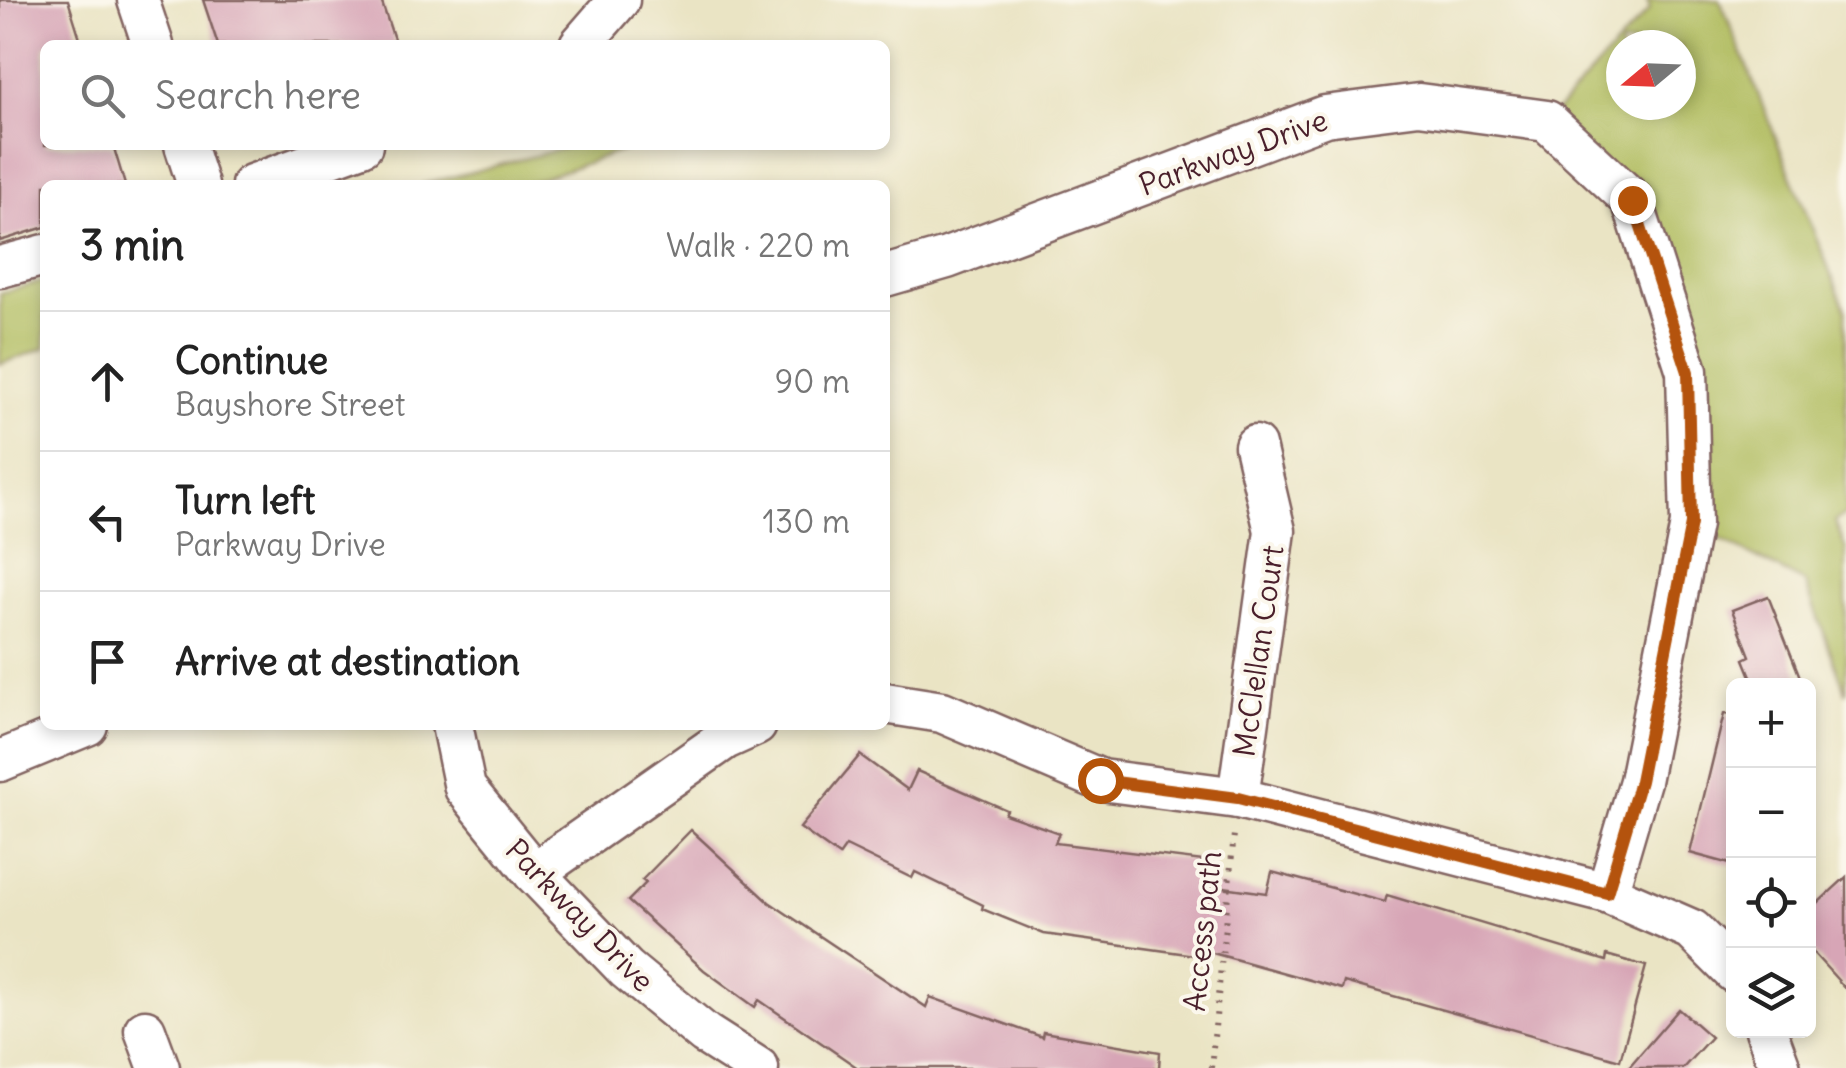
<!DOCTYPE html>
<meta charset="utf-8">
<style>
:root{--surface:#fff;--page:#f6f6f6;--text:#222;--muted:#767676;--line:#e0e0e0}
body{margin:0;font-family:Delius,sans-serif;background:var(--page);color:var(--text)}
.controls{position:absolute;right:30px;bottom:30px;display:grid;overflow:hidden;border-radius:15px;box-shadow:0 5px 15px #0003}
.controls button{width:90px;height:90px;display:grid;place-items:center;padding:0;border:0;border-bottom:2px solid var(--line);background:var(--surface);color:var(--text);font:50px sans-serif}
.compass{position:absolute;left:1606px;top:30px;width:90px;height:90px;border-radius:50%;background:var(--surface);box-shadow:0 5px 15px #0003;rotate:251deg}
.stop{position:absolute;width:30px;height:30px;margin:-22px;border:8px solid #b45309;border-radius:50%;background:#fff}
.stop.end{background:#b45309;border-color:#fff;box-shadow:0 2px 10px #0008}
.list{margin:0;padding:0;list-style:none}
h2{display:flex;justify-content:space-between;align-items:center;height:130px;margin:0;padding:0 40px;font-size:42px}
h2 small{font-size:32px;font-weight:400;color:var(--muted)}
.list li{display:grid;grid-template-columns:65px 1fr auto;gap:30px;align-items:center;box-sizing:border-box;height:140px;padding:0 40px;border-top:2px solid var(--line)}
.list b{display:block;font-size:38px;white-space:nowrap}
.list p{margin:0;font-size:32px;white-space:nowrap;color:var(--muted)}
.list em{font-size:32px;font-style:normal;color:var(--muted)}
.icon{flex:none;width:55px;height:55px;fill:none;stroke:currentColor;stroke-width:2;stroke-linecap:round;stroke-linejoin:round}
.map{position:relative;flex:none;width:1846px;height:1068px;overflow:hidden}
.search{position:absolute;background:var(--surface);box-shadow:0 5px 15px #0003;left:40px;top:40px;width:850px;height:110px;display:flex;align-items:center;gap:25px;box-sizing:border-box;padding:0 35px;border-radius:15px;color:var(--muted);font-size:38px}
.panel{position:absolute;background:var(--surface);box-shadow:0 5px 15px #0003;left:40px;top:180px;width:850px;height:550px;border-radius:15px}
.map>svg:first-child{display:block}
.green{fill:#b0bc5e;stroke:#7d6e44;stroke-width:2.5;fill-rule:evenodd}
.building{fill:#d7a5b6}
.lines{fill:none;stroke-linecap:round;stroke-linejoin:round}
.minor-casing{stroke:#826461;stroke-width:45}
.path{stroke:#826461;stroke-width:6;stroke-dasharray:2.5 8;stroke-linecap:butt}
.minor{stroke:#fff;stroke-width:40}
.route{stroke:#b45309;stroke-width:12}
.labels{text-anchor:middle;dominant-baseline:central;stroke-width:8;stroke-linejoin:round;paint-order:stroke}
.street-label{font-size:30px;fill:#4a1f2b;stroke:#fbf7ec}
</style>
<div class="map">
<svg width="1846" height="1068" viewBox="0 0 1846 1068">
<rect width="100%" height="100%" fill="#fbf7ec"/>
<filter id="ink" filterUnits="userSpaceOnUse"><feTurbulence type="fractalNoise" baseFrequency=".01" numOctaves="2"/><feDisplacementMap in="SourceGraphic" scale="20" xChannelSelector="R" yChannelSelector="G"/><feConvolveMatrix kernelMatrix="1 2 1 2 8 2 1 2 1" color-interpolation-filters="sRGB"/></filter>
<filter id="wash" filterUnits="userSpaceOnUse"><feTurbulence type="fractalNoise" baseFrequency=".0048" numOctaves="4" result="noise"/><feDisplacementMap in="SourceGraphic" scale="40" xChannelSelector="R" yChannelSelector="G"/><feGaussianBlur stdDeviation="2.25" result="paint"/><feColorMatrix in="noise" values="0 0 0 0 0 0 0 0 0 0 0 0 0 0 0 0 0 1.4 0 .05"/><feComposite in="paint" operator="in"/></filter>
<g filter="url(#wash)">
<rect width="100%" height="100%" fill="#eae4c4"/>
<!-- green -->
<g class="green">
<path d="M 1647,0 L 1720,0 L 1846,311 L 1846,514 L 1835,521 L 1846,550 L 1846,693 L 1805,583 L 1691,524 L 1687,371 L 1632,200 L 1547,121 L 1650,9 ZM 1621,45 L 1681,45 L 1681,105 L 1621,105 Z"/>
<path d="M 576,145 L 639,145 L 522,185 L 421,185 Z"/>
<path d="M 45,281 L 45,348 L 0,364 L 0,293 Z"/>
</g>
<g id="blocks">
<!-- building -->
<g class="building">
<path d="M 0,0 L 68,0 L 82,45 L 45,45 L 45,145 L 113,145 L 125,185 L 45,185 L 45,227 L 0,241 Z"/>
<path d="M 203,0 L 381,0 L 396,45 L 218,45 Z"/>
<path d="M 1768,596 L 1800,677 L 1778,686 L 1755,686 L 1744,659 L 1750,656 L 1732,610 Z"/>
<path d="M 1724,714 L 1734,715 L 1734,865 L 1690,853 Z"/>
<path d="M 860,755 L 908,790 L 917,771 L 1007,810 L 1005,814 L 1059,833 L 1055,843 L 1212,862 L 1209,885 L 1267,893 L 1272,872 L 1385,902 L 1387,895 L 1606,961 L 1607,955 L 1646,966 L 1620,1060 L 1344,982 L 1342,989 L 1209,952 L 1209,957 L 1044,934 L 982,909 L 983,905 L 915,872 L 912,878 L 846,846 L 839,856 L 800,828 Z"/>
<path d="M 691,830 L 769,902 L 926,1007 L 930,997 L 1042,1037 L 1043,1032 L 1160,1052 L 1159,1068 L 858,1068 L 759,1000 L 755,1007 L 704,970 L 628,901 L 646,883 L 642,880 Z"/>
<path d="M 1846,877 L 1846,989 L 1808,947 L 1808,912 Z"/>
<path d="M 1679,1009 L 1711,1037 L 1683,1068 L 1628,1068 Z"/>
</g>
</g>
</g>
<g filter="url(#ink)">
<use href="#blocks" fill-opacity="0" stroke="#826461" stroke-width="2.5"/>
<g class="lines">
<!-- minor casing -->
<g class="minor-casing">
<g id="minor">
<path d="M 138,0 L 153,45"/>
<path d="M 580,45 L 619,0"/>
<path d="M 185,145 L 198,185"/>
<path d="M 252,185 L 362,145"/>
<path d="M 0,267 L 45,255"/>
<path d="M 885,276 L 947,258 L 1325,116 L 1419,104 L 1547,121 L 1632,200 L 1687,371 L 1691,524 L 1640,781 L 1607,893"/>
<path d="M 885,703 L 942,712 L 1101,780 L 1238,798 L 1607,893 L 1692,930 L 1734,972"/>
<path d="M 452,725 L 465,788 L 534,873 L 626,969 L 705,1034 L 758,1068"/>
<path d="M 0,761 L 87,725"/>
<path d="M 1238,798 L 1275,531 L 1255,446"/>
<path d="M 534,873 L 725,739 L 756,725"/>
<path d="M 145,1030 L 159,1068"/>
<path d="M 1766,1030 L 1780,1068"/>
</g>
</g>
<!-- path -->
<path class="path" d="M 1211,1068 L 1234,834"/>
<!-- minor -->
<use href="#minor" class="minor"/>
</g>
</g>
<g class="lines" filter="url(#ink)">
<!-- route -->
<path class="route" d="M 1100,780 L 1238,798 L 1607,893 L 1640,781 L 1691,524 L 1688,372 L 1632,200"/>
</g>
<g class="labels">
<!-- street labels -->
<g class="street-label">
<text transform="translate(1233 152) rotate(-20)">Parkway Drive</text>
<text transform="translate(1258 651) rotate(-82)">McClellan Court</text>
<text transform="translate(580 915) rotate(46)">Parkway Drive</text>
<text transform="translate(1202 931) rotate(-84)">Access path</text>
</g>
</g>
</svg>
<div class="controls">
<button>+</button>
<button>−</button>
<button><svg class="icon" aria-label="locate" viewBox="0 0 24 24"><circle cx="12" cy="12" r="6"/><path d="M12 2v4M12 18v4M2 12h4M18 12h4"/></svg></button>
<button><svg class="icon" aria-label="layers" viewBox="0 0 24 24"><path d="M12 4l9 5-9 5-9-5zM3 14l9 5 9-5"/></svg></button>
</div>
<svg class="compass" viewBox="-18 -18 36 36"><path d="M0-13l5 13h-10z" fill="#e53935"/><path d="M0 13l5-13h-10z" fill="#767676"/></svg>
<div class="stop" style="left:1100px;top:780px"></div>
<div class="stop end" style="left:1632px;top:200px"></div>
<div class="search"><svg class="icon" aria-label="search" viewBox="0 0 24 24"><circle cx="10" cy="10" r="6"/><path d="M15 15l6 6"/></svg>Search here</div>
<section class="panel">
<h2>3 min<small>Walk · 220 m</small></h2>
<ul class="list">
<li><svg class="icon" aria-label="ahead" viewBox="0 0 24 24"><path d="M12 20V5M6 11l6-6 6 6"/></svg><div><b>Continue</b><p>Bayshore Street</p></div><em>90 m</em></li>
<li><svg class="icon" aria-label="left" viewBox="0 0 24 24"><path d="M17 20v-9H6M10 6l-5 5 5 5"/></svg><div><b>Turn left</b><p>Parkway Drive</p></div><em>130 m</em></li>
<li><svg class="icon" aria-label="arrive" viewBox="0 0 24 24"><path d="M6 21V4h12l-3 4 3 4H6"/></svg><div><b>Arrive at destination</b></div></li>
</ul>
</section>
</div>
